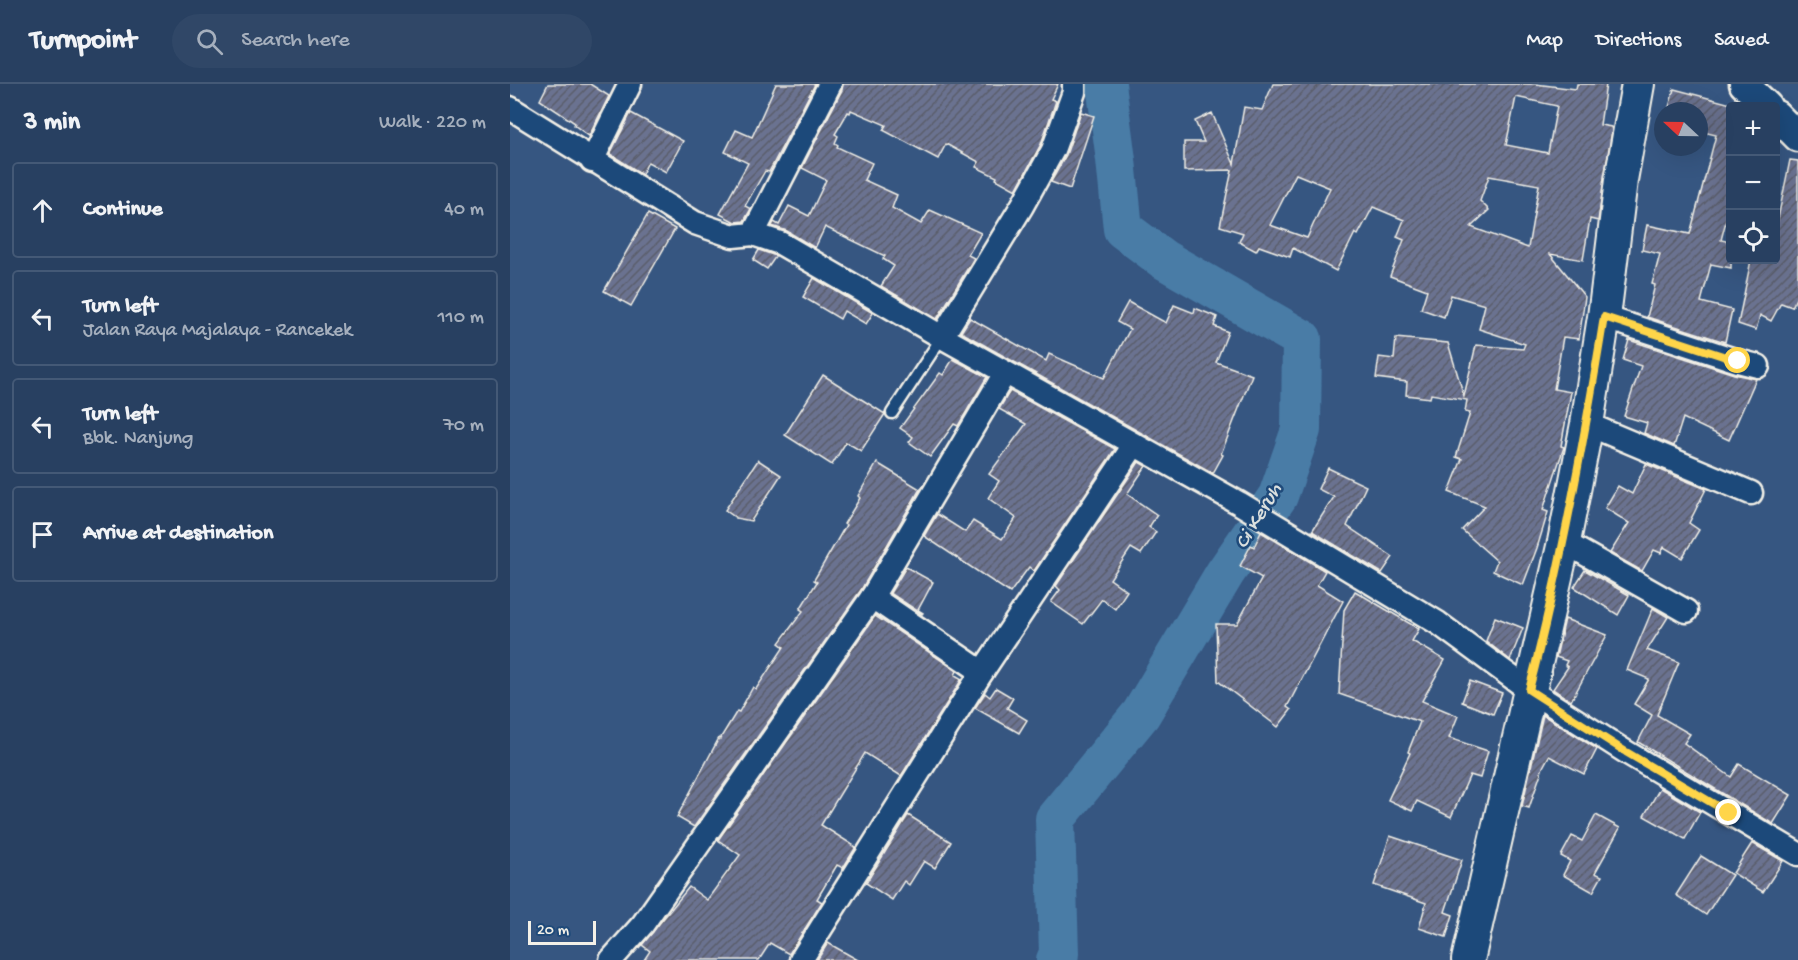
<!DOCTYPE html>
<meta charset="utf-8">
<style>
:root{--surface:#284061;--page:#304767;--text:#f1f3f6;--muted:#a5afbd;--line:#445976}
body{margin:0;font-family:"Gochi Hand",sans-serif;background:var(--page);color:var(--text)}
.controls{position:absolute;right:18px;top:18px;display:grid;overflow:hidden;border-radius:6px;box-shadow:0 6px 24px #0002}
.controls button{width:54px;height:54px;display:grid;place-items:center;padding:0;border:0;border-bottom:2px solid var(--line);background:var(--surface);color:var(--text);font:30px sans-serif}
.compass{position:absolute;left:1144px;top:18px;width:54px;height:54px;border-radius:50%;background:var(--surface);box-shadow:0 6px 24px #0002;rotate:292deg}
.scale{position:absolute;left:18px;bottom:15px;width:68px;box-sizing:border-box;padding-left:6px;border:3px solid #f4f1e8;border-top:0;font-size:16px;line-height:21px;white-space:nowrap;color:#f4f1e8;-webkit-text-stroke:4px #1f4a7a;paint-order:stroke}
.stop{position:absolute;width:18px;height:18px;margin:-14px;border:4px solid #ffd54a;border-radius:50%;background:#fff}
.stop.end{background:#ffd54a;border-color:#fff;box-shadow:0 2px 6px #0008}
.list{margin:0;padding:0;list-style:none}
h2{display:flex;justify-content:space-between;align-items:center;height:78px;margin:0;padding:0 24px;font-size:26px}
h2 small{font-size:20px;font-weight:400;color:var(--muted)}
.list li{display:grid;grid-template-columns:39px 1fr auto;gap:18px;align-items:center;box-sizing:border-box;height:96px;margin:0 12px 12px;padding:0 12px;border:2px solid var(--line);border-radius:6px}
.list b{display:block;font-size:22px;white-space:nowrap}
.list p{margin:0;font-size:20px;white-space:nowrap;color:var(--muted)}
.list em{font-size:20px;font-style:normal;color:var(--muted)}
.icon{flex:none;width:33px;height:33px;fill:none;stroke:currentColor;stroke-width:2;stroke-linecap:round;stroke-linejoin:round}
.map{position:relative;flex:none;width:1288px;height:876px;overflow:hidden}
header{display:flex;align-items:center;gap:36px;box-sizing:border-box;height:84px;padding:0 30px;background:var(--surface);border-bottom:2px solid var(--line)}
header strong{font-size:28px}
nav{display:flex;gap:33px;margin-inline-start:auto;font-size:21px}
.search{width:420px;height:54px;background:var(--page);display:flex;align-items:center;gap:15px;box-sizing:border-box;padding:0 21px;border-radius:33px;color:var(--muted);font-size:22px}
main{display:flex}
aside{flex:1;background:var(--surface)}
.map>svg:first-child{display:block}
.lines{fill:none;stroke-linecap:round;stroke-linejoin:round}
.river{stroke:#487ca6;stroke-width:40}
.building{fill:url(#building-hatch);stroke:#f4f1e8;stroke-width:1.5;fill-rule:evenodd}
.service-casing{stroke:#f4f1e8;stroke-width:15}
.minor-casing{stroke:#f4f1e8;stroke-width:27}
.tertiary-casing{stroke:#f4f1e8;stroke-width:33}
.secondary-casing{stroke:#f4f1e8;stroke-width:36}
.service{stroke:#1f4a7a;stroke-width:10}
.minor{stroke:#1f4a7a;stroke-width:22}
.tertiary{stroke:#1f4a7a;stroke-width:28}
.secondary{stroke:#1f4a7a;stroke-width:32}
.route{stroke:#ffd54a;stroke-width:8}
.labels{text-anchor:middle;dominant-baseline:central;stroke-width:5;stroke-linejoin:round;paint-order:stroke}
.water-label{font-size:21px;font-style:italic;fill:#dadfde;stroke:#1f4a7a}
</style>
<header>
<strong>Turnpoint</strong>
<div class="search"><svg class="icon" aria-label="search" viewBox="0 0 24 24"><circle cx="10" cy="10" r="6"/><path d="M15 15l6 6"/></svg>Search here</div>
<nav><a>Map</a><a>Directions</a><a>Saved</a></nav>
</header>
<main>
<aside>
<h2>3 min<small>Walk · 220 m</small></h2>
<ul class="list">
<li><svg class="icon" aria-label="ahead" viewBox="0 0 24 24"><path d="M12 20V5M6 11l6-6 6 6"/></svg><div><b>Continue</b></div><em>40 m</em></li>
<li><svg class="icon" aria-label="left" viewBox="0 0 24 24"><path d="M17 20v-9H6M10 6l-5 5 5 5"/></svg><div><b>Turn left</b><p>Jalan Raya Majalaya - Rancekek</p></div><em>110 m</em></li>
<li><svg class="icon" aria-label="left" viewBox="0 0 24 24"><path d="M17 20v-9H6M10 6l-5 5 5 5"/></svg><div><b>Turn left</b><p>Bbk. Nanjung</p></div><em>70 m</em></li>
<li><svg class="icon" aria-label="arrive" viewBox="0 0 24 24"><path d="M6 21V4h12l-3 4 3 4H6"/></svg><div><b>Arrive at destination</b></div></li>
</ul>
</aside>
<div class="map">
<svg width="1288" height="876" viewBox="0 0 1288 876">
<defs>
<pattern id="building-hatch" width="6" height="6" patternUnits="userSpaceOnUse" patternTransform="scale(1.5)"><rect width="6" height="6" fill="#6b7290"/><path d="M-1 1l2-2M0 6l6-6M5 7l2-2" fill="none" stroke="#5a5d6b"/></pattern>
</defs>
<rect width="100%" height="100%" fill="#365681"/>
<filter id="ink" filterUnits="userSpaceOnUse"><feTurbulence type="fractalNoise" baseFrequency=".0167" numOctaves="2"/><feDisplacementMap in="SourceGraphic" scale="12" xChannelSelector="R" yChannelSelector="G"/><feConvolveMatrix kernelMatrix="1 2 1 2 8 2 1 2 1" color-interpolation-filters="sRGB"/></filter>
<g filter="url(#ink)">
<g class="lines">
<!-- river -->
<path class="river" d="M 546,876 L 549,870 L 545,735 L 631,630 L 715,489 L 768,412 L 791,346 L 792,255 L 653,175 L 613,145 L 606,76 L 596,0"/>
</g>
<!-- building -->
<g class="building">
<path d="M 38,0 L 80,0 L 99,12 L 79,52 L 64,41 L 65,39 L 30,16 Z"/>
<path d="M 266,0 L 305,0 L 259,88 L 255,87 L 235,122 L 241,125 L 234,137 L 225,138 L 210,130 L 238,79 L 215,68 L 226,46 L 242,53 Z"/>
<path d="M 333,0 L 548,0 L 541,15 L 546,17 L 531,60 L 506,106 L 486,95 L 487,93 L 466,83 L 469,78 L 436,60 L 428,75 L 373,46 L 376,41 L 341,26 L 340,29 L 338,28 L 325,50 L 328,52 L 325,59 L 328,61 L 327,63 L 362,79 L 354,96 L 387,111 L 382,124 L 411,140 L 420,126 L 471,149 L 458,171 L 464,174 L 427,235 L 371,202 L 384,182 L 373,175 L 375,172 L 315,143 L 305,164 L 277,147 L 262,142 L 264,138 L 269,141 L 279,122 L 299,132 L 316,96 L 292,84 L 332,6 Z"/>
<path d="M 763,0 L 1025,0 L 1066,5 L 1067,0 L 1096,0 L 1090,41 L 1101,43 L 1102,46 L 1088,137 L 1080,135 L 1073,176 L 1040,170 L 1075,213 L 1069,255 L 1053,253 L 1044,305 L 1061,308 L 1051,362 L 1054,363 L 1033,426 L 1038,428 L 1027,464 L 1013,501 L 983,487 L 987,477 L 952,446 L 975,422 L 939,408 L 952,375 L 946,373 L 960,329 L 955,328 L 957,316 L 921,310 L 920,314 L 896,311 L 897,298 L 866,294 L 869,273 L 884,275 L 886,254 L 938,259 L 954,312 L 966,261 L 1013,265 L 1015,260 L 969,245 L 975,221 L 941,211 L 934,233 L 911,225 L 917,206 L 880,192 L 894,156 L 887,153 L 894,136 L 863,123 L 848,151 L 845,149 L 826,187 L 783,164 L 780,173 L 749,162 L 746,167 L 729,158 L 733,149 L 710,142 L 722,86 L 674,87 L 674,58 L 694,58 L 685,37 L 702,29 L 724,80 L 734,23 L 752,26 ZM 1006,13 L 1047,22 L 1038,69 L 996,61 ZM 786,90 L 820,104 L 797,154 L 760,141 ZM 979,92 L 1029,101 L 1018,164 L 961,143 L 979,126 L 970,117 Z"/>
<path d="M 1164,5 L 1225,21 L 1225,22 L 1221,22 L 1221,118 L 1211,156 L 1221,158 L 1221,184 L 1201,180 L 1191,218 L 1222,226 L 1215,258 L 1137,233 L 1145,201 L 1142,200 L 1150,170 L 1132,166 L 1137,141 L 1180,150 L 1206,51 L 1189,47 L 1189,27 L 1158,27 Z"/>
<path d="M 571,28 L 584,32 L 560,105 L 541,98 L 556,71 Z"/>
<path d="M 121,29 L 173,57 L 156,88 L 138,78 L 132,90 L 100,70 Z"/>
<path d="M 1280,76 L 1288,77 L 1288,210 L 1282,223 L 1271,219 L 1261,237 L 1250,231 L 1246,246 L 1228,240 L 1241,176 L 1266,176 L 1266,144 Z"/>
<path d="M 138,130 L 165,145 L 121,222 L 94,207 Z"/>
<path d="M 249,166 L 266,172 L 257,185 L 243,176 Z"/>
<path d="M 304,194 L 363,229 L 356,240 L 334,227 L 330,235 L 293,213 Z"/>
<path d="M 618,218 L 656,239 L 664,221 L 684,229 L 685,224 L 707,233 L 704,242 L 718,248 L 706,278 L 742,291 L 711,370 L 713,371 L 703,389 L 451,248 L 460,234 L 536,277 L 539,270 L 594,294 L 620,245 L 607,238 Z"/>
<path d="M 1119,256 L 1224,290 L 1246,295 L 1219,356 L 1173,334 L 1164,362 L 1134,349 L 1137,339 L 1114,332 L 1131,282 L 1113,276 Z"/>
<path d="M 443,275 L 477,293 L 448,342 L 444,340 L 420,373 L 399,358 L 403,353 L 390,344 L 430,289 L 433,291 Z"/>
<path d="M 313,291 L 375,330 L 351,367 L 336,358 L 322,381 L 275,351 Z"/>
<path d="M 500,307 L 605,365 L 524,487 L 519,483 L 500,509 L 414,452 L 427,430 L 455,448 L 463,437 L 492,455 L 506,434 L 478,414 L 489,397 L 479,390 L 516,340 L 489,325 Z"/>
<path d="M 248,376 L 271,391 L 241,437 L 226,434 L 215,426 Z"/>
<path d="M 629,378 L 636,382 L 617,410 L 647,431 L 639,443 L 646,448 L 631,470 L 621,464 L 600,495 L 617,507 L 605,525 L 592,515 L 573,540 L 541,518 L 550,506 L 546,502 Z"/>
<path d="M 367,379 L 410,405 L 351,506 L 184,743 L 167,733 L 209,654 L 210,655 L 227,627 L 229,628 L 243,603 L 246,605 L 274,563 L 269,559 L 293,527 L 290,525 L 307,498 L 304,496 L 336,441 L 334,440 L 350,414 L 348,412 Z"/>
<path d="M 1136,380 L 1196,405 L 1179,439 L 1189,446 L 1172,474 L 1154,463 L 1151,469 L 1144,466 L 1132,487 L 1100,469 L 1119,439 L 1095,424 L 1108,402 L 1122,410 Z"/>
<path d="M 818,384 L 856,402 L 837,442 L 883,473 L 872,489 L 802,447 L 824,413 L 808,405 Z"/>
<path d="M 751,448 L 815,487 L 807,501 L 833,517 L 777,623 L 781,626 L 768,643 L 708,597 L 706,540 L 727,540 L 752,494 L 730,482 L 741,461 L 744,463 Z"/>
<path d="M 396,483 L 423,498 L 408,526 L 413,529 L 412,530 L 380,509 Z"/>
<path d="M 1075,486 L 1119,511 L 1108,531 L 1064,503 Z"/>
<path d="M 845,507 L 909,545 L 902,557 L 935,576 L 912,617 L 948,632 L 939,654 L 978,667 L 970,694 L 960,691 L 941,733 L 907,717 L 902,727 L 878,716 L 900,669 L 898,668 L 910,638 L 829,610 L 834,526 Z"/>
<path d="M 1143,524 L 1158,533 L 1137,566 L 1169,578 L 1147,631 L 1180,650 L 1174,659 L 1221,693 L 1229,680 L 1281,711 L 1263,740 L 1128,658 L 1142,631 L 1124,620 L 1139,595 L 1117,586 Z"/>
<path d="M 365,532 L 447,587 L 445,591 L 452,595 L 391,692 L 355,669 L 311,741 L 346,763 L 333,784 L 327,781 L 307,815 L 312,818 L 279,870 L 260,859 L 249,876 L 134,876 L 140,867 L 132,861 L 179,803 L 197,816 L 230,771 L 208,756 Z"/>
<path d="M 985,533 L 1013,544 L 1000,576 L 976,557 Z"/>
<path d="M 1055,535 L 1097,551 L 1061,617 L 1043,605 L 1058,583 L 1055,581 L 1057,577 L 1046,573 Z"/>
<path d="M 960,597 L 992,609 L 983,630 L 952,618 Z"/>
<path d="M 486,604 L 503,614 L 497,624 L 517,636 L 509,649 L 465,624 L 475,609 L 480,613 Z"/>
<path d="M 1033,631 L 1087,665 L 1074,690 L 1039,672 L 1033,683 L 1019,724 L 1012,722 Z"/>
<path d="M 1150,704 L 1190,728 L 1175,755 L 1134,732 Z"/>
<path d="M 398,731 L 441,758 L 425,784 L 414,777 L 399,801 L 394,797 L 382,816 L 356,799 Z"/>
<path d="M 1086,731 L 1110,744 L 1085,789 L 1092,792 L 1083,808 L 1053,791 L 1060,777 L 1051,772 L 1062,752 L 1072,757 Z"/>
<path d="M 880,752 L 952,776 L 935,828 L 943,831 L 936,853 L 909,844 L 916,819 L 864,801 Z"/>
<path d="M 1242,759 L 1273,777 L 1253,808 L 1223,789 Z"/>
<path d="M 1191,772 L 1222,791 L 1196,831 L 1166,811 Z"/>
<path d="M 318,859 L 348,876 L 307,876 Z"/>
</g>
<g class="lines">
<!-- service casing -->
<g class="service-casing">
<path id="service" d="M 382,329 L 432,253"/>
</g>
<!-- minor casing -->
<g class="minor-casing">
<g id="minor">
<path d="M 0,24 L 185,139 L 223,152 L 243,150 L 270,159 L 432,253 L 729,419 L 928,539 L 1019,606 L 1116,668 L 1288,770"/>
<path d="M 82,77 L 120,0"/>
<path d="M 243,150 L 320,0"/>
<path d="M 1094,233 L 1228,277 L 1248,282"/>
<path d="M 432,253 L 512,122 L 543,66 L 564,8 L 564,0"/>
<path d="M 1077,340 L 1241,409"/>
<path d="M 1054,458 L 1176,527"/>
<path d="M 362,513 L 472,588"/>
<path d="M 101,876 L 133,840 L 362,513 L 495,289"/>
<path d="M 291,876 L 472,588 L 624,361"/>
</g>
</g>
<!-- tertiary casing -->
<g class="tertiary-casing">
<g id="tertiary">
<path d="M 1234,0 L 1257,22"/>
<path d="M 1266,31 L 1288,53"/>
</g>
</g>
<!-- secondary casing -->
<g class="secondary-casing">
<path id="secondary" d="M 958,876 L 1054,458 L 1077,340 L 1094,233 L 1111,96 L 1128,0"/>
</g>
<!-- service -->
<use href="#service" class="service"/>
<!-- minor -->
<use href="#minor" class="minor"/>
<!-- tertiary -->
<use href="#tertiary" class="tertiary"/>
<!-- secondary -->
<use href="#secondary" class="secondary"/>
</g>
</g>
<g class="lines" filter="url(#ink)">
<!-- route -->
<path class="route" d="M 1219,729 L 1116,668 L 1019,606 C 1051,483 1074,358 1094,233 L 1228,277"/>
</g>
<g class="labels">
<!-- water labels -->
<g class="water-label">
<text transform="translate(750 433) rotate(-59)">Ci Keruh</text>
</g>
</g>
</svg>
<div class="controls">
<button>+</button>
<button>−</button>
<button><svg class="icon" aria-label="locate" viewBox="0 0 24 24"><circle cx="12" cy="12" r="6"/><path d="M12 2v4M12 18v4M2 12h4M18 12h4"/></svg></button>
</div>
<svg class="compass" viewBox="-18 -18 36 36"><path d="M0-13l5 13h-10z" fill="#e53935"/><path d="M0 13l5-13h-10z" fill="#a5afbd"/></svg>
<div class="scale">20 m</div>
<div class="stop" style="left:1228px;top:277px"></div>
<div class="stop end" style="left:1219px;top:729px"></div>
</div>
</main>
